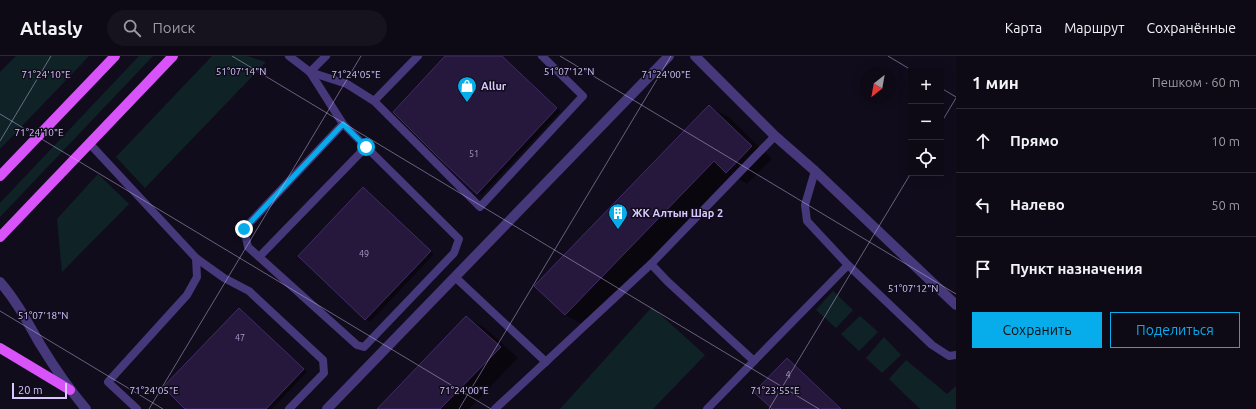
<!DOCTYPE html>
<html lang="ru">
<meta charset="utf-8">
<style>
:root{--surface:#0d0915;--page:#16121e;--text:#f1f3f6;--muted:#9a9aa0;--line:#2d2a34;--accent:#07aceb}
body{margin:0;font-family:Ubuntu,sans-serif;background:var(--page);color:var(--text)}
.controls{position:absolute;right:12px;top:12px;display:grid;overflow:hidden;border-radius:0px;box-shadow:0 2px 10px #0003}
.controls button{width:36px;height:36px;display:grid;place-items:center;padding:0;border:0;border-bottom:1px solid var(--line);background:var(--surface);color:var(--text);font:20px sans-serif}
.compass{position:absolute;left:860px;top:12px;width:36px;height:36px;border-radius:50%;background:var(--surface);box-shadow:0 2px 10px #0003;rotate:211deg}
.scale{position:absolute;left:12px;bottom:10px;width:55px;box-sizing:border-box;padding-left:4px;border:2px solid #d8c8fd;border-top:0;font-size:11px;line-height:14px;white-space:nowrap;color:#d8c8fd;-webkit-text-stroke:3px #110c1c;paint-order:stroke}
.stop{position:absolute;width:12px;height:12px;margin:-9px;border:3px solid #07aceb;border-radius:50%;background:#fff}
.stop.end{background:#07aceb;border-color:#fff;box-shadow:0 1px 4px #0008}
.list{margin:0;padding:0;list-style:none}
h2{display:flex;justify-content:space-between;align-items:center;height:52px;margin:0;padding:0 16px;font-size:17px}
h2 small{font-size:13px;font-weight:400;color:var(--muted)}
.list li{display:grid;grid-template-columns:26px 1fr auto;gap:12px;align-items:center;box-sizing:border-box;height:64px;padding:0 16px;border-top:1px solid var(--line)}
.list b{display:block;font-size:15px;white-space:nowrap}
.list em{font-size:13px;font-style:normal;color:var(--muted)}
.actions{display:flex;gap:8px;padding:12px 16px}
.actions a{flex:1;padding:9px 0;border:1px solid var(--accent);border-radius:0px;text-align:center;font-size:14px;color:var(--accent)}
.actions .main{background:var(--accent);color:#111}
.icon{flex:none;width:22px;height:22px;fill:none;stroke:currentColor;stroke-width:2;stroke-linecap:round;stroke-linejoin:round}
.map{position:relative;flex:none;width:956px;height:353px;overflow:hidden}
header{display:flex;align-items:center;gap:24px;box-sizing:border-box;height:56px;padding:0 20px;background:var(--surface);border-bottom:1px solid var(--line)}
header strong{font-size:19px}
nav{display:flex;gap:22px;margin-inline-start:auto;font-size:14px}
.search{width:280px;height:36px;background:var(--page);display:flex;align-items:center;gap:10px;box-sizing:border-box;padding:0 14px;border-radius:22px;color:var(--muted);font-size:15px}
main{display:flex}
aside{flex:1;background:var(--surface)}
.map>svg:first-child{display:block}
.green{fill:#0f2226}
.shadow{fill:#0007}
.building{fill:#26183c;stroke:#422b68}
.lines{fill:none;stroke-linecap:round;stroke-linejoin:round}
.lane{stroke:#46387a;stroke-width:8}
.street{stroke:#46387a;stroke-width:10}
.primary{stroke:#d953fa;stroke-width:10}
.route{stroke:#07aceb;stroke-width:5}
.ticks{fill:none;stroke:#d8c8fd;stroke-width:1;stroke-opacity:0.45}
.labels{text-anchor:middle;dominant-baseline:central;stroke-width:3;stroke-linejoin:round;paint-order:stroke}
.number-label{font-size:9px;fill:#ac9ccd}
.poi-label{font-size:11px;font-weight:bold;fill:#d8c8fd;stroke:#110c1c;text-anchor:start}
.ticks-label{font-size:10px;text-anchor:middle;fill:#d8c8fd;stroke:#110c1c;stroke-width:3;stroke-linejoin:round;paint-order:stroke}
</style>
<header>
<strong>Atlasly</strong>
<div class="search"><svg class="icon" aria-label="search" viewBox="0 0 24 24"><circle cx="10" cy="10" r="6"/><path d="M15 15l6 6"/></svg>Поиск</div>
<nav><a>Карта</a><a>Маршрут</a><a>Сохранённые</a></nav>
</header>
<main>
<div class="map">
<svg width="956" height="353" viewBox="0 0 956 353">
<rect width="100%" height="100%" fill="#110c1c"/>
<!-- green -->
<g class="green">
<path d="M 16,0 L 89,0 L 0,93 L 0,16 Z"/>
<path d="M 139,0 L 153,0 L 0,161 L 0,147 Z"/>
<path d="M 212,0 L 247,0 L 266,6 L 145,132 L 116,101 Z"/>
<path d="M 98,118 L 129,148 L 62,216 L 57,163 Z"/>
<path d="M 833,235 L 853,254 L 836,272 L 816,254 Z"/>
<path d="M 652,251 L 705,299 L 653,353 L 560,353 Z"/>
<path d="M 860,260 L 878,276 L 859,295 L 841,278 Z"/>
<path d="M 884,281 L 901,299 L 882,317 L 866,302 Z"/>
<path d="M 906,304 L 947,338 L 956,330 L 956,353 L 920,353 L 889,323 Z"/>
</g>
<!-- shadow -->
<g class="shadow">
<path d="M 446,0 L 502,0 L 561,55 L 482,139 L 478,137 L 439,101 Z"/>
<path d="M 709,50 L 730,62 L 772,103 L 747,128 L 732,119 L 586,270 L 565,259 L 536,230 Z"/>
<path d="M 363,132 L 368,135 L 434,198 L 370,266 L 366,263 Z"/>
<path d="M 239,253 L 243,256 L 307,316 L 272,353 L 187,353 Z"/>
<path d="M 466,262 L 485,272 L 518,302 L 469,353 L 379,353 Z"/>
<path d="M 787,303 L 791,306 L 841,353 L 774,353 Z"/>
</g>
<!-- building -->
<g class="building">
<path d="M 445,0 L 502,0 L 557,52 L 477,138 L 438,101 L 393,56 Z"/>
<path d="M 709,49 L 752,90 L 726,117 L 714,105 L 565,259 L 534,230 Z"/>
<path d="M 363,131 L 431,195 L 365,264 L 298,200 Z"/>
<path d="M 239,252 L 304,313 L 266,353 L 185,353 L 163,331 Z"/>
<path d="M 466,260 L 501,291 L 440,353 L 377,353 Z"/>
<path d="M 787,302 L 841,353 L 772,353 L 754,336 Z"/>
</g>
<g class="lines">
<!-- lane -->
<g class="lane">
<path d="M 289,0 L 310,16 L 347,28 L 374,45 L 480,151 L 583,40 L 542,0"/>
<path d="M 310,16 L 343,68 L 459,183 L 454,197 L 364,291 L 357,289 L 248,191 L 244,173 L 343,68"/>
<path d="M 310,16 L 326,0"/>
<path d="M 374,45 L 418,0"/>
<path d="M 89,87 L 196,202 L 197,221 L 187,239 L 108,326 L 137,353"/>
<path d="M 815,115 L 805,149 L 807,165 L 848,209 L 932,289 L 949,300 L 956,299"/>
<path d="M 259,201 L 366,91"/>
<path d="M 196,202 L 224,222 L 249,235 L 323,304 L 324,317 L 289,353"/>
<path d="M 455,221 L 546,306"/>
<path d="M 754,305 L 667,225 L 651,208 L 775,80"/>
<path d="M 495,353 L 651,208"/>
<path d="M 707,353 L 848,209"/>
</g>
<!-- street -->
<g class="street">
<path d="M 695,0 L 775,80 L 815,115 L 956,249"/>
<path d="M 0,226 C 16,244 28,267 40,288 C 54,311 69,333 86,353"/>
<path d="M 327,353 L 669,0"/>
</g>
<!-- primary -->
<g class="primary">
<path d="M 0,120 L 115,0"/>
<path d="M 0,181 L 173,0"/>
<path d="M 0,292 L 70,334"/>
</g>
</g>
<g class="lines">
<!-- route -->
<path class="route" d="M 244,173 L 343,68 L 366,91"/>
</g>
<!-- ticks -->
<path class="ticks" d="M 232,0 L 819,353M 560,0 L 956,238M 888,0 L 913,15M 941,32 L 956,41M 0,58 L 491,353M 941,67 L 956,42M 0,85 L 51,0M 0,255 L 163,353M 149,353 L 361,0M 459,353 L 671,0M 769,353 L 911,117"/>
<!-- icons -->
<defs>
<g id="shop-pin" transform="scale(1)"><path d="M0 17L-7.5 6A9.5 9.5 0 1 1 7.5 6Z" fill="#07aceb" stroke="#110c1c"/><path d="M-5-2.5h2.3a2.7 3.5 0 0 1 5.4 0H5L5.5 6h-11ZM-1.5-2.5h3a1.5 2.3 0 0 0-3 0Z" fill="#fff"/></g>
<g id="building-pin" transform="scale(1)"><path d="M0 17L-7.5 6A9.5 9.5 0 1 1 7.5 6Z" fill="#07aceb" stroke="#110c1c"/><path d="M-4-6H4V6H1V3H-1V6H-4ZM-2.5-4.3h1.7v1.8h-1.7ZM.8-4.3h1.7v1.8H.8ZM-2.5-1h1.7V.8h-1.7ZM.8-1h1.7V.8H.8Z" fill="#fff"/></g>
</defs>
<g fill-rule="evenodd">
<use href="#shop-pin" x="467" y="30"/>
<use href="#building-pin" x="618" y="157"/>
</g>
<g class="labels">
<!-- number labels -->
<g class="number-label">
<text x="474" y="98">51</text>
<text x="364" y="198">49</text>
<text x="240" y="282">47</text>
<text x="788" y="319">4</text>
</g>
<!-- poi labels -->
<g class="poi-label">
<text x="481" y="30">Allur</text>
<text x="632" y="157">ЖК Алтын Шар 2</text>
</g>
</g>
<g class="ticks-label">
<text x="241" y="19">51°07'14"N</text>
<text x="569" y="19">51°07'12"N</text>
<text x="46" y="22">71°24'10"E</text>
<text x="356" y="22">71°24'05"E</text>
<text x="666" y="22">71°24'00"E</text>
<text x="39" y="80">71°24'10"E</text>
<text x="913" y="236">51°07'12"N</text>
<text x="43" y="263">51°07'18"N</text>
<text x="154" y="338">71°24'05"E</text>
<text x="464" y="338">71°24'00"E</text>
<text x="775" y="338">71°23'55"E</text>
</g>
</svg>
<div class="controls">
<button>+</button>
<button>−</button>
<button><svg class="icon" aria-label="locate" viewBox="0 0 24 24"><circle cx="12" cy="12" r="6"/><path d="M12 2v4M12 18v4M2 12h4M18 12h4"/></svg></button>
</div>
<svg class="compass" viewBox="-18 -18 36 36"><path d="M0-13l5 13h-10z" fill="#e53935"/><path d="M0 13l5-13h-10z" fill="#9a9aa0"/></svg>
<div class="scale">20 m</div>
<div class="stop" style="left:366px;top:91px"></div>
<div class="stop end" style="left:244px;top:173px"></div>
</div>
<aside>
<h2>1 мин<small>Пешком · 60 m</small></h2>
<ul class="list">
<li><svg class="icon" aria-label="ahead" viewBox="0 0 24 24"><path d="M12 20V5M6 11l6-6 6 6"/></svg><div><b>Прямо</b></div><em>10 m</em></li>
<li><svg class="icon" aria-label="left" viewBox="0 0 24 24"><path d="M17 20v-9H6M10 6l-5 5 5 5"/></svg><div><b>Налево</b></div><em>50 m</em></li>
<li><svg class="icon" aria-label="arrive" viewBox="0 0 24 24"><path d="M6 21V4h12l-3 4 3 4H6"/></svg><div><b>Пункт назначения</b></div></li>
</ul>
<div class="actions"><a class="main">Сохранить</a><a>Поделиться</a></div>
</aside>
</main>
